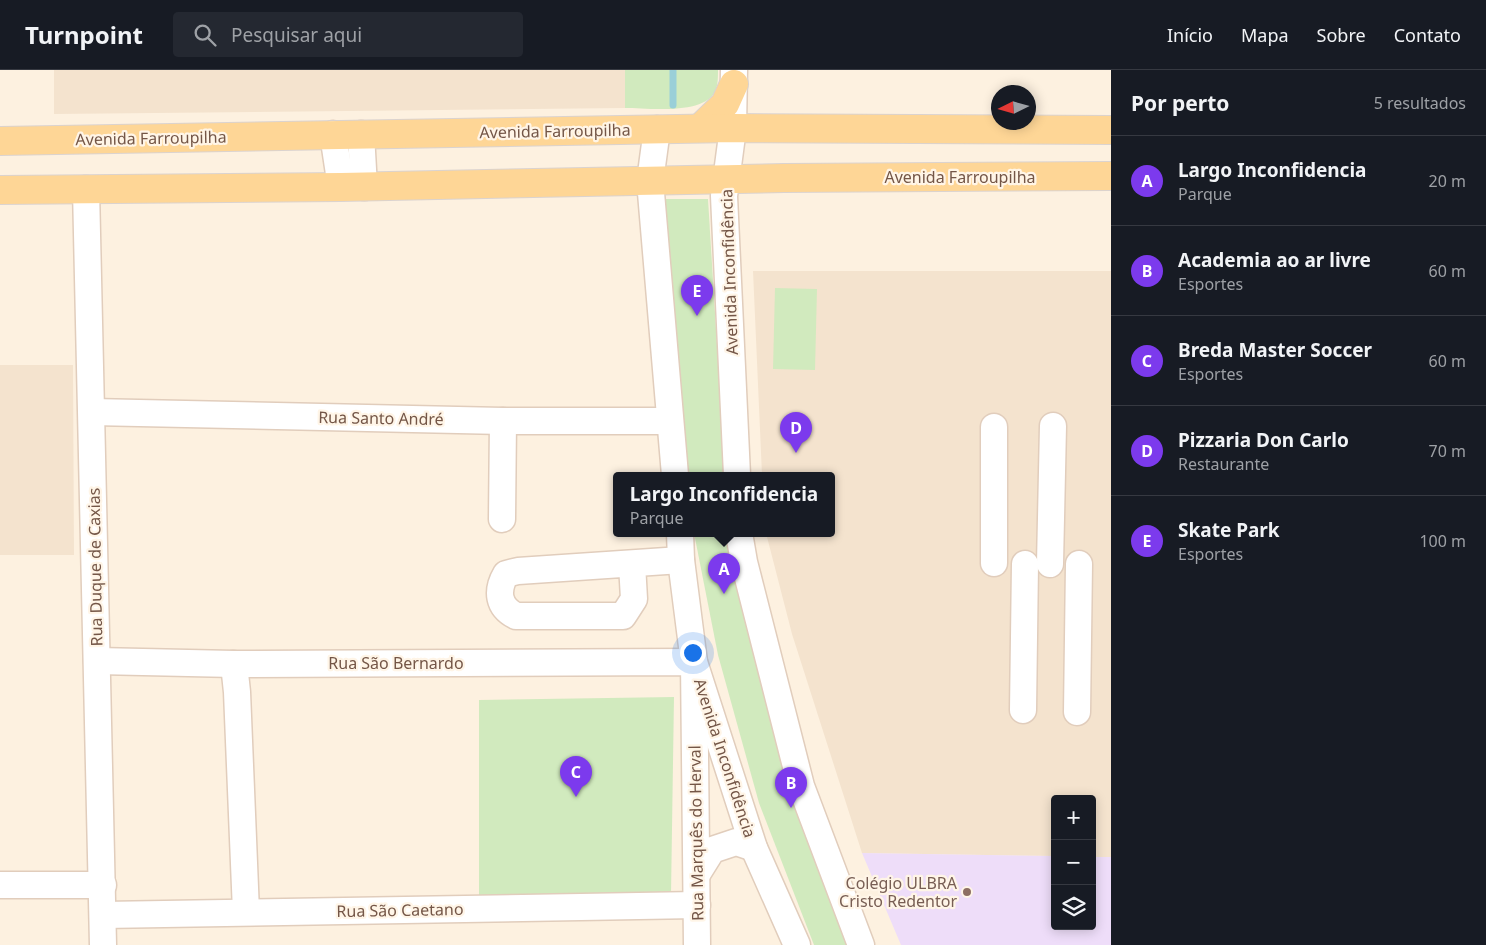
<!DOCTYPE html>
<html lang="pt">
<meta charset="utf-8">
<style>
:root{--surface:#171b24;--page:#242831;--text:#f1f3f6;--muted:#9ea1a6;--line:#363941;--accent:#7c3aed}
body{margin:0;font-family:"Noto Sans",sans-serif;background:var(--page);color:var(--text)}
.controls{position:absolute;right:15px;bottom:15px;display:grid;overflow:hidden;border-radius:5px;box-shadow:0 2px 12px #0003}
.controls button{width:45px;height:45px;display:grid;place-items:center;padding:0;border:0;border-bottom:1px solid var(--line);background:var(--surface);color:var(--text);font:25px sans-serif}
.compass{position:absolute;left:991px;top:15px;width:45px;height:45px;border-radius:50%;background:var(--surface);box-shadow:0 2px 12px #0003;rotate:265deg}
.you{position:absolute;left:692px;top:582px;width:18px;height:18px;margin:-12px;border:4px solid #fff;border-radius:50%;background:#1a73e8;box-shadow:0 0 0 8px #1a73e833}
.badge{display:grid;place-items:center;width:32px;height:32px;border-radius:50%;background:var(--accent);color:#fff;font-size:16px;font-weight:700}
.pin{position:absolute;translate:-50% -41px;filter:drop-shadow(0 1px 2px #0008)}
.pin::after{content:'';position:absolute;top:26px;width:18px;height:15px;background:inherit;clip-path:polygon(0 0,100% 0,50% 100%)}
.popup{position:absolute;left:613px;top:402px;width:222px;height:65px;box-sizing:border-box;display:grid;place-content:center;border-radius:5px;background:var(--surface);filter:drop-shadow(0 1px 4px #0005);font-size:16px;white-space:nowrap;color:var(--muted)}
.popup b{font-size:19px;color:var(--text)}
.popup::after{content:'';position:absolute;left:50%;top:100%;margin-left:-10px;border:10px solid transparent;border-top-color:var(--surface)}
.list{margin:0;padding:0;list-style:none}
h2{display:flex;justify-content:space-between;align-items:center;height:65px;margin:0;padding:0 20px;font-size:21px}
h2 small{font-size:16px;font-weight:400;color:var(--muted)}
.list li{display:grid;grid-template-columns:32px 1fr auto;gap:15px;align-items:center;box-sizing:border-box;height:90px;padding:0 20px;border-top:1px solid var(--line)}
.list b{display:block;font-size:19px;white-space:nowrap}
.list p{margin:0;font-size:16px;white-space:nowrap;color:var(--muted)}
.list em{font-size:16px;font-style:normal;color:var(--muted)}
.icon{flex:none;width:28px;height:28px;fill:none;stroke:currentColor;stroke-width:2;stroke-linecap:round;stroke-linejoin:round}
.map{position:relative;flex:none;width:1111px;height:875px;overflow:hidden}
header{display:flex;align-items:center;gap:30px;box-sizing:border-box;height:70px;padding:0 25px;background:var(--surface);border-bottom:1px solid var(--line)}
header strong{font-size:24px}
nav{display:flex;gap:28px;margin-inline-start:auto;font-size:18px}
.search{width:350px;height:45px;background:var(--page);display:flex;align-items:center;gap:12px;box-sizing:border-box;padding:0 18px;border-radius:5px;color:var(--muted);font-size:19px}
main{display:flex}
aside{flex:1;background:var(--surface)}
.map>svg:first-child{display:block}
.residential{fill:#f4e3ce}
.education{fill:#eeddf9}
.green{fill:#d1eabe}
.lines{fill:none;stroke-linecap:round;stroke-linejoin:round}
.stream{stroke:#9acfd8;stroke-width:7}
.minor-casing{stroke:#e1cdbc;stroke-width:29}
.major-casing{stroke:#dbd3cf;stroke-width:30}
.minor{stroke:#fff;stroke-width:26}
.major{stroke:#fed696;stroke-width:28}
.education-dot{fill:#8d6e63;stroke:#fff5e7;stroke-width:2}
.labels{text-anchor:middle;dominant-baseline:central;stroke-width:4.5;stroke-linejoin:round;paint-order:stroke}
.street-label{font-size:16px;fill:#745647;stroke:#fff5e7}
.education-label{font-size:16px;fill:#785e54;stroke:#fff5e7;text-anchor:end}
</style>
<header>
<strong>Turnpoint</strong>
<div class="search"><svg class="icon" aria-label="search" viewBox="0 0 24 24"><circle cx="10" cy="10" r="6"/><path d="M15 15l6 6"/></svg>Pesquisar aqui</div>
<nav><a>Início</a><a>Mapa</a><a>Sobre</a><a>Contato</a></nav>
</header>
<main>
<div class="map">
<svg width="1111" height="875" viewBox="0 0 1111 875">
<rect width="100%" height="100%" fill="#fdf1e0"/>
<!-- residential -->
<g class="residential">
<path d="M 54,0 L 625,0 L 625,38 L 54,44 Z"/>
<path d="M 753,201 L 1111,201 L 1111,787 L 1092,787 L 1092,729 L 1055,729 L 1055,786 L 862,783 L 792,564 L 766,463 L 832,463 L 832,405 L 762,405 Z"/>
<path d="M 0,295 L 73,295 L 74,485 L 0,485 Z"/>
</g>
<!-- education -->
<path class="education" d="M 862,783 L 1055,786 L 1055,856 L 1092,856 L 1092,787 L 1111,787 L 1111,875 L 901,875 Z"/>
<!-- green -->
<g class="green">
<path d="M 625,0 L 718,0 C 718,6 718,14 716,19 C 707,46 648,38 625,38 Z"/>
<path d="M 665,129 L 708,129 L 725,405 L 688,405 Z"/>
<path d="M 775,218 L 817,219 L 815,300 L 773,299 Z"/>
<path d="M 694,463 L 729,463 L 851,875 L 814,875 L 759,733 L 718,585 Z"/>
<path d="M 674,627 L 671,825 L 479,827 L 479,630 Z"/>
</g>
<g class="lines">
<!-- stream -->
<path class="stream" d="M 673,35 L 673,0"/>
<!-- minor casing -->
<g class="minor-casing">
<g id="minor">
<path d="M 734,0 L 733,58 L 724,126 L 737,405"/>
<path d="M 657,59 L 650,111 L 675,405"/>
<path d="M 333,64 L 341,117"/>
<path d="M 361,64 L 364,117"/>
<path d="M 86,119 L 103,875"/>
<path d="M 92,342 L 503,351 L 670,351"/>
<path d="M 994,357 L 994,493"/>
<path d="M 502,449 L 503,351"/>
<path d="M 680,463 L 681,490 L 694,592 L 754,778 L 797,875"/>
<path d="M 739,463 L 744,492 L 801,716 L 861,875"/>
<path d="M 632,494 L 634,529 L 623,546 L 516,546 C 498,537 496,521 506,504 L 518,501 L 681,490"/>
<path d="M 1050,494 L 1053,356"/>
<path d="M 97,591 L 234,594 L 694,592 L 697,875"/>
<path d="M 234,594 L 237,622 L 246,842"/>
<path d="M 1023,640 L 1025,494"/>
<path d="M 1077,642 L 1079,494"/>
<path d="M 697,804 L 712,780 L 736,772 L 754,778"/>
<path d="M 0,815 L 103,815"/>
<path d="M 103,845 L 697,835"/>
</g>
</g>
<!-- major casing -->
<g class="major-casing">
<g id="major">
<path d="M 700,58 L 725,34 L 734,14"/>
<path d="M 0,71 L 733,58 L 1111,60"/>
<path d="M 0,120 L 341,117 L 784,108 L 1111,106"/>
</g>
</g>
<!-- minor -->
<use href="#minor" class="minor"/>
<!-- major -->
<use href="#major" class="major"/>
</g>
<!-- markers -->
<circle class="education-dot" cx="967" cy="822" r="5"/>
<g class="labels">
<!-- street labels -->
<g class="street-label">
<text transform="translate(555 61) rotate(-1)">Avenida Farroupilha</text>
<text transform="translate(151 68) rotate(-1)">Avenida Farroupilha</text>
<text x="960" y="107">Avenida Farroupilha</text>
<text transform="translate(729 202) rotate(-92)">Avenida Inconfidência</text>
<text transform="translate(381 348) rotate(1)">Rua Santo André</text>
<text transform="translate(95 497) rotate(-91)">Rua Duque de Caxias</text>
<text x="396" y="593">Rua São Bernardo</text>
<text transform="translate(725 688) rotate(72)">Avenida Inconfidência</text>
<text transform="translate(696 763) rotate(-91)">Rua Marquês do Herval</text>
<text transform="translate(400 840) rotate(-1)">Rua São Caetano</text>
</g>
<!-- education labels -->
<g class="education-label">
<text x="957" y="813">Colégio ULBRA<tspan x="957" dy="18">Cristo Redentor</tspan></text>
</g>
</g>
</svg>
<div class="controls">
<button>+</button>
<button>−</button>
<button><svg class="icon" aria-label="layers" viewBox="0 0 24 24"><path d="M12 4l9 5-9 5-9-5zM3 14l9 5 9-5"/></svg></button>
</div>
<svg class="compass" viewBox="-18 -18 36 36"><path d="M0-13l5 13h-10z" fill="#e53935"/><path d="M0 13l5-13h-10z" fill="#9ea1a6"/></svg>
<div class="you"></div>
<div class="pin badge" style="left:724px;top:524px">A</div>
<div class="popup"><b>Largo Inconfidencia</b>Parque</div>
<div class="pin badge" style="left:791px;top:738px">B</div>
<div class="pin badge" style="left:576px;top:727px">C</div>
<div class="pin badge" style="left:796px;top:383px">D</div>
<div class="pin badge" style="left:697px;top:246px">E</div>
</div>
<aside>
<h2>Por perto<small>5 resultados</small></h2>
<ul class="list">
<li><span class="badge">A</span><div><b>Largo Inconfidencia</b><p>Parque</p></div><em>20 m</em></li>
<li><span class="badge">B</span><div><b>Academia ao ar livre</b><p>Esportes</p></div><em>60 m</em></li>
<li><span class="badge">C</span><div><b>Breda Master Soccer</b><p>Esportes</p></div><em>60 m</em></li>
<li><span class="badge">D</span><div><b>Pizzaria Don Carlo</b><p>Restaurante</p></div><em>70 m</em></li>
<li><span class="badge">E</span><div><b>Skate Park</b><p>Esportes</p></div><em>100 m</em></li>
</ul>
</aside>
</main>
